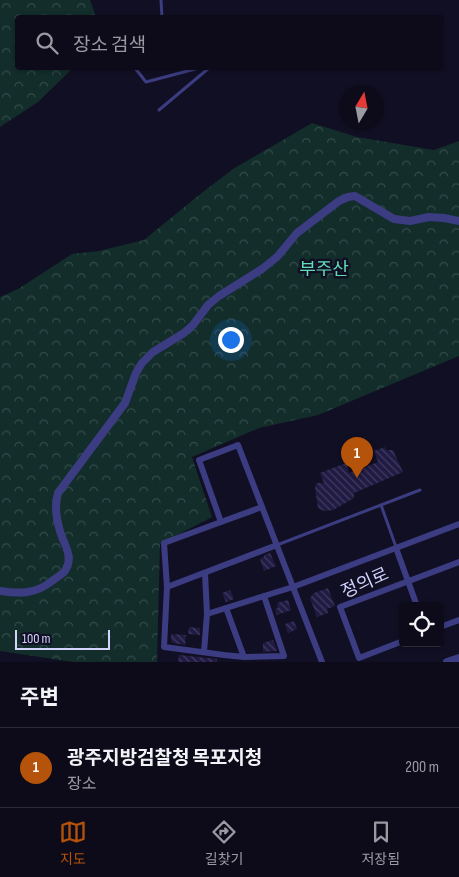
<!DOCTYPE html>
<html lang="ko">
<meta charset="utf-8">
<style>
:root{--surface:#0d0b1a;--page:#161423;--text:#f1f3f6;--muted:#9a9ba2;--line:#2d2b39;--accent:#b45309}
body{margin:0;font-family:"Sofia Sans Condensed","Noto Sans KR",sans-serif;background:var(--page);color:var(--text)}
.controls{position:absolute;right:15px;bottom:15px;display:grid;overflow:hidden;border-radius:5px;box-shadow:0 1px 4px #0004}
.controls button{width:45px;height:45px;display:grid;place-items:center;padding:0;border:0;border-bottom:1px solid var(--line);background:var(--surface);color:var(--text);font:25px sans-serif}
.compass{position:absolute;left:339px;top:85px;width:45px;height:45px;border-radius:50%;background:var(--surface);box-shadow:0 1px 4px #0004;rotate:10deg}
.scale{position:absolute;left:15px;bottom:12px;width:95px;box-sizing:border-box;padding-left:5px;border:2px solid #d4d2fe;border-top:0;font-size:14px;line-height:18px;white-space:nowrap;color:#d4d2fe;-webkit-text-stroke:4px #110f23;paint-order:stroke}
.you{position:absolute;left:230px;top:339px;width:18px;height:18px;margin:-12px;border:4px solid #fff;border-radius:50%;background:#1a73e8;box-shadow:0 0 0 8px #1a73e833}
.badge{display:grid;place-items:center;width:32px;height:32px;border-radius:50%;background:var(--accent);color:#fff;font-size:16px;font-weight:700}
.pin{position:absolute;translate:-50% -41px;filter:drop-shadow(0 1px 2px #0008)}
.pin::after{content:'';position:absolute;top:26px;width:18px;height:15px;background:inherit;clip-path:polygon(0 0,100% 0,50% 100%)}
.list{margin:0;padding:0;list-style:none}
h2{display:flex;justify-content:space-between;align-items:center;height:65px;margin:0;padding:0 20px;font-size:21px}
h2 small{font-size:16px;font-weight:400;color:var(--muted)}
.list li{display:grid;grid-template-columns:32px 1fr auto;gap:15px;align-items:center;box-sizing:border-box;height:80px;padding:0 20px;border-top:1px solid var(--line)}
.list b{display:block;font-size:19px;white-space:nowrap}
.list p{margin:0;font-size:16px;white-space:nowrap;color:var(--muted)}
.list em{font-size:16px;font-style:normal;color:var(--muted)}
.icon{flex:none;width:28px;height:28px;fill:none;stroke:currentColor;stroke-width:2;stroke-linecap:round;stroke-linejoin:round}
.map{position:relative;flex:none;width:459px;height:662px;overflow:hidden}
.search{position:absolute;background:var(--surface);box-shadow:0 1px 4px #0004;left:15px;right:15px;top:15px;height:55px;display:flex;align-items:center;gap:12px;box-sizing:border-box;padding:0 18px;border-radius:5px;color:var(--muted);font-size:19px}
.sheet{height:145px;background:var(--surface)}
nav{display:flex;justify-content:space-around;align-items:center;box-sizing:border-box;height:70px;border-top:1px solid var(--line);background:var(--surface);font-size:14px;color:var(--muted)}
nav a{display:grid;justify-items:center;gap:2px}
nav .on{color:var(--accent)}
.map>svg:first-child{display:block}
.forest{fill:url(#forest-crowns)}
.building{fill:url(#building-back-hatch)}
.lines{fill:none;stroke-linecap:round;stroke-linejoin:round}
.service{stroke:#3b3c81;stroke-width:3}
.minor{stroke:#3b3c81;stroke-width:6}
.tertiary{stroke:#3b3c81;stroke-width:8}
.labels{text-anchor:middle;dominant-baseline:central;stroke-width:5;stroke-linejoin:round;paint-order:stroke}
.park-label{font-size:18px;fill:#60dcb6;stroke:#110f23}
.street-label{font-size:18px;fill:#d4d2fe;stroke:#110f23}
</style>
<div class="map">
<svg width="459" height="662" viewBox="0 0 459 662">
<defs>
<pattern id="forest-crowns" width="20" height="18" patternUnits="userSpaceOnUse" patternTransform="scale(1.25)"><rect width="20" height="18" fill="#122d2a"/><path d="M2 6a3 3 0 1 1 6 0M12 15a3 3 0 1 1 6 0" fill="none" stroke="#344b4a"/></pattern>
<pattern id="building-back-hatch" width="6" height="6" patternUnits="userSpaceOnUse" patternTransform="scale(1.25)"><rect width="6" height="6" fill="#211b44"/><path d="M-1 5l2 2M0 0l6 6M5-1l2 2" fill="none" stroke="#403b60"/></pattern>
</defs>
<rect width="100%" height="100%" fill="#110f23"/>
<!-- forest -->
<g class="forest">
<path d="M 0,0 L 90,0 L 95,14 L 94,18 L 18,18 L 18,68 L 73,68 L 38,102 L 0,127 Z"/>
<path d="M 312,123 L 357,137 L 434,150 L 459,141 L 459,356 L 318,415 L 259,428 L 192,457 L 212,517 L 160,544 L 157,662 L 73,662 L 0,651 L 0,297 L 18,289 L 72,254 L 99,251 L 144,240 L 199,195 L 233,169 Z"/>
</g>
<!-- building -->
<g class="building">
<path d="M 385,447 L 386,450 L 393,450 L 403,472 L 354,493 L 354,498 L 333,510 L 324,511 L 318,508 L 315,487 L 317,483 L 324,483 L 320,473 L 346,463 L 349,473 L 378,462 L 374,451 Z"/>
<path d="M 270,553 L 276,566 L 264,571 L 260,559 L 264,557 L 264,555 Z"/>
<path d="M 328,588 L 335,606 L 327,609 L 328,613 L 317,617 L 310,598 L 314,593 Z"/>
<path d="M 230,590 L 234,599 L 226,602 L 222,593 Z"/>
<path d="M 288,600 L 291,610 L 277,615 L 275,609 L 278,608 L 277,603 Z"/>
<path d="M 294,621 L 297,629 L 288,633 L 285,624 Z"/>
<path d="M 189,627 L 200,628 L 200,635 L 188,634 Z"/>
<path d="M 171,634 L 186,635 L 185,645 L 173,643 L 171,641 Z"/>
<path d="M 273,640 L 277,650 L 276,651 L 263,652 L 263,643 Z"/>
<path d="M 179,655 L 217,659 L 217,662 L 178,662 Z"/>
</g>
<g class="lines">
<!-- service -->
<g class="service">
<path d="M 161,0 L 162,18"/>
<path d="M 135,68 L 146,82 L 199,68"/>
<path d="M 159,110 L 209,68"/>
<path d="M 381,505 L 396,547"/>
<path d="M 277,545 L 420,490"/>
</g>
<!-- minor -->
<g class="minor">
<path d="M 221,522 L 262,507"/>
<path d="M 396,548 L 417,606"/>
<path d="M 167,587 L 277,545"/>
<path d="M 226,608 L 244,657"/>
<path d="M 207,614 L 264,596"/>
<path d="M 440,627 L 459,620"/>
<path d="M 403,641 L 359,658 L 340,607 L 459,562"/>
<path d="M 204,652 L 207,614 L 205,573"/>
<path d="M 322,662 C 294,590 266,517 238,445 L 199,460 L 221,522 L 164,543 L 167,587 L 164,647 L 224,655 L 244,657 L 284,656 L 264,596 L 293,587 L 459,524"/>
</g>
<!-- tertiary -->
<g class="tertiary">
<path d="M 0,591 C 20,594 36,594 52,581 C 56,578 61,575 64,572 C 75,558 64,545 60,531 C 56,518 54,506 58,493 L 125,403 L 136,373 L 142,363 L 153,352 L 184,333 L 193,325 L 208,305 L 219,296 L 262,269 L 277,257 L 297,233 L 339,201 L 348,197 L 355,196 L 394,219 L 410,221 L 429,217 L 444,218 L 459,221"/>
<path d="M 447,662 L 459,658"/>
</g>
</g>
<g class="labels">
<!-- park labels -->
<g class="park-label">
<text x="324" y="269">부주산</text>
</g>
<!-- street labels -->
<g class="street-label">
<text transform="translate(365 583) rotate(-24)">정의로</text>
</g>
</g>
</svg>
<div class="controls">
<button><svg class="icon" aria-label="locate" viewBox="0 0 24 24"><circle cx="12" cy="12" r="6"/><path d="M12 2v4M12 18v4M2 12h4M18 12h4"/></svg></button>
</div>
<svg class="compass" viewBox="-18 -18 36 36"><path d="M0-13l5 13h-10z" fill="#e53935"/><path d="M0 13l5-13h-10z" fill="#9a9ba2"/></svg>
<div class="scale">100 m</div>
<div class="you"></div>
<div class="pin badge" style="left:357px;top:478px">1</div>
<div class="search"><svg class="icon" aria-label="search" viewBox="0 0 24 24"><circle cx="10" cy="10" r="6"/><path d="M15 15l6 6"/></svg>장소 검색</div>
</div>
<section class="sheet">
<h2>주변<small></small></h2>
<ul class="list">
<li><span class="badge">1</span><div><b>광주지방검찰청 목포지청</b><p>장소</p></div><em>200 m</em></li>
</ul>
</section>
<nav>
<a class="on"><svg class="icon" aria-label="map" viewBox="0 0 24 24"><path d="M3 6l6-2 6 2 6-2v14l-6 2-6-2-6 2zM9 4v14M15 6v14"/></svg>지도</a>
<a><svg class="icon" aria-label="directions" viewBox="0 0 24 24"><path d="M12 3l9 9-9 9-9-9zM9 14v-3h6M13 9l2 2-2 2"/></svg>길찾기</a>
<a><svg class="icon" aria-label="saved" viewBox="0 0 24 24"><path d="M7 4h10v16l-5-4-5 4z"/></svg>저장됨</a>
</nav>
